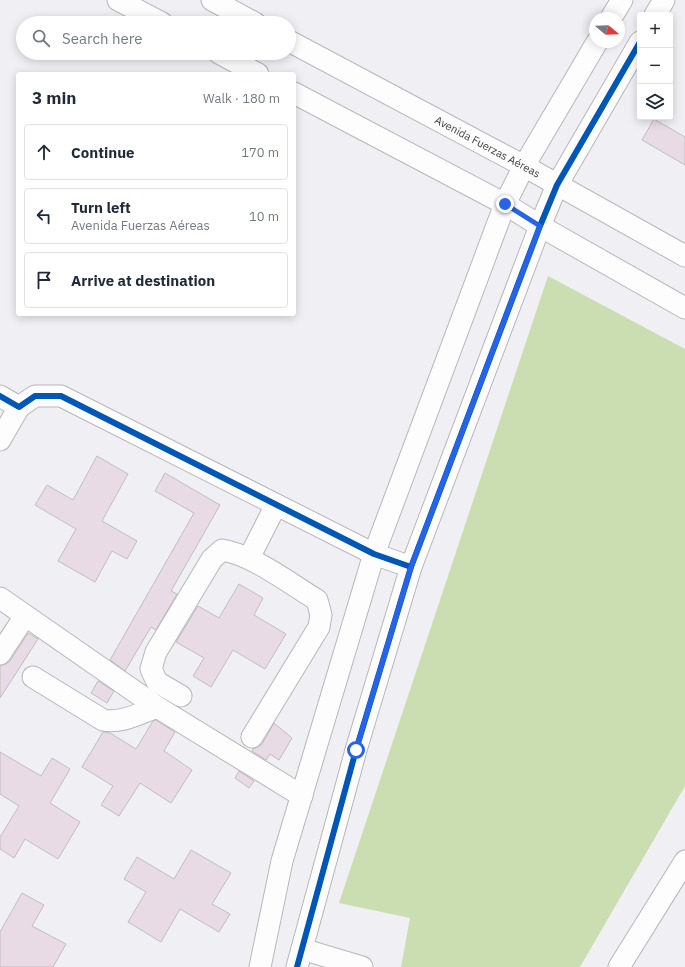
<!DOCTYPE html>
<meta charset="utf-8">
<style>
:root{--surface:#fff;--page:#f2f2f3;--text:#1f2937;--muted:#747a83;--line:#e0e1e3}
body{margin:0;font-family:"IBM Plex Sans",sans-serif;background:var(--page);color:var(--text)}
.controls{position:absolute;right:12px;top:12px;display:grid;overflow:hidden;border-radius:4px;box-shadow:0 2px 10px #0003}
.controls button{width:36px;height:36px;display:grid;place-items:center;padding:0;border:0;border-bottom:1px solid var(--line);background:var(--surface);color:var(--text);font:20px sans-serif}
.compass{position:absolute;left:589px;top:12px;width:36px;height:36px;border-radius:50%;background:var(--surface);box-shadow:0 2px 10px #0003;rotate:109deg}
.stop{position:absolute;width:12px;height:12px;margin:-9px;border:3px solid #2563eb;border-radius:50%;background:#fff}
.stop.end{background:#2563eb;border-color:#fff;box-shadow:0 1px 4px #0008}
.list{margin:0;padding:0;list-style:none}
h2{display:flex;justify-content:space-between;align-items:center;height:52px;margin:0;padding:0 16px;font-size:17px}
h2 small{font-size:13px;font-weight:400;color:var(--muted)}
.list li{display:grid;grid-template-columns:26px 1fr auto;gap:12px;align-items:center;box-sizing:border-box;height:56px;margin:0 8px 8px;padding:0 8px;border:1px solid var(--line);border-radius:4px}
.list b{display:block;font-size:15px;white-space:nowrap}
.list p{margin:0;font-size:13px;white-space:nowrap;color:var(--muted)}
.list em{font-size:13px;font-style:normal;color:var(--muted)}
.icon{flex:none;width:22px;height:22px;fill:none;stroke:currentColor;stroke-width:2;stroke-linecap:round;stroke-linejoin:round}
.map{position:relative;flex:none;width:685px;height:967px;overflow:hidden}
.search{position:absolute;background:var(--surface);box-shadow:0 2px 10px #0003;left:16px;top:16px;width:280px;height:44px;display:flex;align-items:center;gap:10px;box-sizing:border-box;padding:0 14px;border-radius:22px;color:var(--muted);font-size:15px}
.panel{position:absolute;background:var(--surface);box-shadow:0 2px 10px #0003;left:16px;top:72px;width:280px;height:244px;border-radius:4px}
.map>svg:first-child{display:block}
.green{fill:#cadeb2}
.building{fill:#e8dbe5;stroke:#bfbec0}
.lines{fill:none;stroke-linecap:round;stroke-linejoin:round}
.minor-casing{stroke:#b7b7ba;stroke-width:23}
.minor{stroke:#fdfdfd;stroke-width:21}
.cycleway-casing{stroke:#fff;stroke-width:8}
.cycleway{stroke:#0057b8;stroke-width:6}
.route{stroke:#2563eb;stroke-width:5}
.labels{text-anchor:middle;dominant-baseline:central;stroke-width:3.5;stroke-linejoin:round;paint-order:stroke}
.street-label{font-size:11px;fill:#3c3c3e;stroke:#fff}
</style>
<div class="map">
<svg width="685" height="967" viewBox="0 0 685 967">
<rect width="100%" height="100%" fill="#f0eff3"/>
<!-- green -->
<path class="green" d="M 548,276 L 685,349 L 685,786 L 580,967 L 401,967 L 410,918 L 339,903 Z"/>
<!-- building -->
<g class="building">
<path d="M 654,119 L 685,137 L 685,165 L 642,140 Z"/>
<path d="M 97,456 L 128,474 L 102,521 L 137,541 L 127,559 L 112,551 L 95,582 L 58,561 L 76,529 L 35,505 L 47,485 L 73,500 Z"/>
<path d="M 165,473 L 220,505 L 171,591 L 177,594 L 156,630 L 151,627 L 125,671 L 110,660 L 194,513 L 155,491 Z"/>
<path d="M 239,584 L 263,598 L 254,615 L 286,634 L 265,669 L 233,650 L 211,687 L 193,676 L 204,658 L 176,642 L 198,606 L 219,618 Z"/>
<path d="M 28,633 L 38,639 L 0,698 L 0,666 L 6,664 L 10,661 Z"/>
<path d="M 98,681 L 114,691 L 107,703 L 91,693 Z"/>
<path d="M 156,720 L 175,732 L 164,751 L 192,770 L 171,803 L 140,783 L 119,816 L 101,805 L 113,786 L 82,767 L 103,732 L 110,733 L 136,749 L 153,721 Z"/>
<path d="M 274,723 L 292,738 L 279,760 L 270,754 L 266,760 L 252,751 L 253,749 L 258,747 L 262,744 Z"/>
<path d="M 0,752 L 41,776 L 52,758 L 70,769 L 50,803 L 80,822 L 58,859 L 25,839 L 14,858 L 0,849 L 0,837 L 19,806 L 0,794 Z"/>
<path d="M 239,771 L 254,781 L 249,788 L 235,778 Z"/>
<path d="M 191,850 L 231,873 L 212,904 L 230,914 L 219,932 L 180,909 L 161,942 L 128,922 L 146,892 L 124,879 L 137,857 L 174,879 Z"/>
<path d="M 22,893 L 44,905 L 32,926 L 66,944 L 53,967 L 0,967 L 0,932 Z"/>
</g>
<g class="lines">
<!-- minor casing -->
<g class="minor-casing">
<g id="minor">
<path d="M 118,0 L 162,23"/>
<path d="M 212,0 L 255,23"/>
<path d="M 655,15 L 664,0"/>
<path d="M 611,18 L 622,0"/>
<path id="s1" d="M 289,41 L 524,166 L 685,256"/>
<path d="M 219,53 L 258,74"/>
<path d="M 294,93 L 505,204 L 540,226 L 685,308"/>
<path d="M 0,396 L 19,407 L 35,396 L 61,396 L 374,554 L 411,567"/>
<path d="M 0,440 L 19,407"/>
<path d="M 249,558 L 276,505"/>
<path d="M 0,598 L 157,707 L 302,796"/>
<path d="M 0,654 L 25,616"/>
<path d="M 33,677 L 103,720 C 121,724 140,713 157,707"/>
<path d="M 181,696 L 157,682 L 151,669 L 156,652 L 212,559 L 222,550 C 253,555 289,583 317,600 L 321,615 L 319,627 L 252,737"/>
<path d="M 302,949 L 362,967"/>
<path d="M 260,967 L 282,861 L 374,554 L 505,204 L 524,166 L 597,42"/>
<path d="M 297,967 L 356,750 L 411,567 L 540,226 L 557,185 L 640,42"/>
<path d="M 619,967 L 685,861"/>
</g>
</g>
<!-- minor -->
<use href="#minor" class="minor"/>
<!-- cycleway casing -->
<g class="cycleway-casing">
<g id="cycleway">
<path d="M 0,396 L 19,407 L 35,396 L 61,396 L 374,554 L 411,567"/>
<path d="M 297,967 L 356,750 L 411,567 L 540,226 L 557,185 L 640,42"/>
</g>
</g>
<!-- cycleway -->
<use href="#cycleway" class="cycleway"/>
</g>
<g class="lines">
<!-- route -->
<path class="route" d="M 356,750 L 411,567 L 540,226 L 505,204"/>
</g>
<g class="labels">
<!-- street labels -->
<g class="street-label">
<text stroke="none"><textPath href="#s1" startOffset="225">Avenida Fuerzas Aéreas</textPath></text>
</g>
</g>
</svg>
<div class="controls">
<button>+</button>
<button>−</button>
<button><svg class="icon" aria-label="layers" viewBox="0 0 24 24"><path d="M12 4l9 5-9 5-9-5zM3 14l9 5 9-5"/></svg></button>
</div>
<svg class="compass" viewBox="-18 -18 36 36"><path d="M0-13l5 13h-10z" fill="#e53935"/><path d="M0 13l5-13h-10z" fill="#747a83"/></svg>
<div class="stop" style="left:356px;top:750px"></div>
<div class="stop end" style="left:505px;top:204px"></div>
<div class="search"><svg class="icon" aria-label="search" viewBox="0 0 24 24"><circle cx="10" cy="10" r="6"/><path d="M15 15l6 6"/></svg>Search here</div>
<section class="panel">
<h2>3 min<small>Walk · 180 m</small></h2>
<ul class="list">
<li><svg class="icon" aria-label="ahead" viewBox="0 0 24 24"><path d="M12 20V5M6 11l6-6 6 6"/></svg><div><b>Continue</b></div><em>170 m</em></li>
<li><svg class="icon" aria-label="left" viewBox="0 0 24 24"><path d="M17 20v-9H6M10 6l-5 5 5 5"/></svg><div><b>Turn left</b><p>Avenida Fuerzas Aéreas</p></div><em>10 m</em></li>
<li><svg class="icon" aria-label="arrive" viewBox="0 0 24 24"><path d="M6 21V4h12l-3 4 3 4H6"/></svg><div><b>Arrive at destination</b></div></li>
</ul>
</section>
</div>
